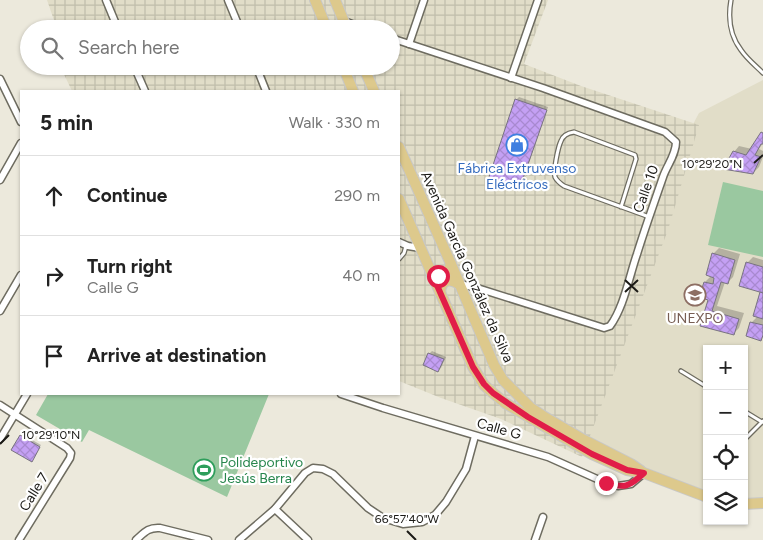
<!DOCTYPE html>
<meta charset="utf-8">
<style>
:root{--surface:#fff;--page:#f2f2f2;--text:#222;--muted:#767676;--line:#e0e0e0}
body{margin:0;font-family:Figtree,sans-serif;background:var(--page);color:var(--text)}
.controls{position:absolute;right:15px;bottom:15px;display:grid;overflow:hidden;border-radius:0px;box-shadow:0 1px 4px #0004}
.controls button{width:45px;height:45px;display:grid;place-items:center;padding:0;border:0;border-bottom:1px solid var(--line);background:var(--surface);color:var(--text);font:25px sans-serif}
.stop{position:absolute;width:15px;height:15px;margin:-11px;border:4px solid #e11d48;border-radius:50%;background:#fff}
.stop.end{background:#e11d48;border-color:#fff;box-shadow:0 1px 5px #0008}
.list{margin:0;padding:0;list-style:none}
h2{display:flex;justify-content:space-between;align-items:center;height:65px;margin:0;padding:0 20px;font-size:21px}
h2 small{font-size:16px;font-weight:400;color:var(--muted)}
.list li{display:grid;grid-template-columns:32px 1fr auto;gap:15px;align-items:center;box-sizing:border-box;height:80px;padding:0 20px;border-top:1px solid var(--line)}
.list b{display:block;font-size:19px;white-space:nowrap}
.list p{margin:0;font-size:16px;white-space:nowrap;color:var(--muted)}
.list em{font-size:16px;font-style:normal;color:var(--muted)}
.icon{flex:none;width:28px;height:28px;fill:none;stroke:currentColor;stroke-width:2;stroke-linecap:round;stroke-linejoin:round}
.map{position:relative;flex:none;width:763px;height:540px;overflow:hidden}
.search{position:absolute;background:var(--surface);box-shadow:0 1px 4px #0004;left:20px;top:20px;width:380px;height:55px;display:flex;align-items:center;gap:12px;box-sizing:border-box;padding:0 18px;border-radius:28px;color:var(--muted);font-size:19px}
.panel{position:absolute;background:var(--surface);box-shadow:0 1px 4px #0004;left:20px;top:90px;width:380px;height:305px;border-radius:0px}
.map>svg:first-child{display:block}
.built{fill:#e1ddc8}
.industrial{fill:url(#industrial-grid)}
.grass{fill:#9ac8a0}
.shadow{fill:#0003}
.building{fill:url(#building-cross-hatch);stroke:#797480}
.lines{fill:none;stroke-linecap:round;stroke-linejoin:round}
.lane-casing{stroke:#6e6c60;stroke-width:5.5}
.street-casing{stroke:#6e6c60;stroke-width:9}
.primary-casing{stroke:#c8c8c7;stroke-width:12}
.lane{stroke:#fff;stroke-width:3}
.street{stroke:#fff;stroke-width:6}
.primary{stroke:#ddc98c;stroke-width:10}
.route{stroke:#e11d48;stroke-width:6}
.ticks{fill:none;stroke:#1b1a16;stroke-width:2}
.labels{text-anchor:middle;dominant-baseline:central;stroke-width:4.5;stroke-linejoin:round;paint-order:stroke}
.shop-label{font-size:14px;fill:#366cbe;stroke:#fff}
.street-label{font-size:14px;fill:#1b1a16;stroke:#fff}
.education-label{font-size:14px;fill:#785e54;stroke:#fff}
.leisure-label{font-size:14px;fill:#27864d;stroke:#fff;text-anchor:start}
.ticks-label{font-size:12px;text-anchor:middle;fill:#1b1a16;stroke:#fff;stroke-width:4.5;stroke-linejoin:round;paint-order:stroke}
</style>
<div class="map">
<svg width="763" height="540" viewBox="0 0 763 540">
<defs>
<pattern id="industrial-grid" width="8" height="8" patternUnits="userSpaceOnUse" patternTransform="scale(1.25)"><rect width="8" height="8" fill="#e1ddc8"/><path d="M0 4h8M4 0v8" fill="none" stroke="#c0bdab"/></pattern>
<pattern id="building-cross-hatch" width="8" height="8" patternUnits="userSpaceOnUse" patternTransform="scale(1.25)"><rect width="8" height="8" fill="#c4a0f4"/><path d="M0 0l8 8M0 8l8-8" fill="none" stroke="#a889d0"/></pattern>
</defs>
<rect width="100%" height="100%" fill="#ece9dc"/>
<!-- built -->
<path class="built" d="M 763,80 L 763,502 L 744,504 L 744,349 L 707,349 L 707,496 L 701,495 L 584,440 L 667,173 L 699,113 Z"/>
<!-- industrial -->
<path class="industrial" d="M 47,0 L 548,0 L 524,64 L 581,86 L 699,125 L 668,230 L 582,457 L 501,419 L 441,398 L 399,381 L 399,91 L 72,91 L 60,66 L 391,66 L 391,29 L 57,29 Z"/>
<!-- grass -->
<g class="grass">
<path d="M 723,182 L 763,191 L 763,257 L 708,245 Z"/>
<path d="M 48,394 L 269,394 L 227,497 L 89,430 L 82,442 L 36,415 Z"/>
</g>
<!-- shadow -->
<g class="shadow">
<path d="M 519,97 L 548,107 L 521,186 L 519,189 L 516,100 Z"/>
<path d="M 763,132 L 763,143 L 759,149 L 763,151 L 763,157 L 759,167 L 753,173 L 734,152 L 739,146 L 752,149 Z"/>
<path d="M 719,248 L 740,254 L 733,277 L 728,282 L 725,282 L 717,306 L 744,313 L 739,328 L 733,334 L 702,325 L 709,299 L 705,282 L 711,276 L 713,254 Z"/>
<path d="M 753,257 L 763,260 L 763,337 L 761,339 L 748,335 L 752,322 L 758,316 L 761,291 L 747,263 Z"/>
<path d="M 432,351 L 446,357 L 441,368 L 438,370 L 425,365 L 429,354 Z"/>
<path d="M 22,434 L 41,445 L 33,459 L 21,436 Z"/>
</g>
<!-- building -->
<g class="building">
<path d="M 515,99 L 547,110 L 519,190 L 488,180 Z"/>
<path d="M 761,132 L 763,133 L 763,144 L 761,144 L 755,155 L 761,157 L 753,174 L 723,169 L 733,151 L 746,155 Z"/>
<path d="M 712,253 L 735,260 L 728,284 L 721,282 L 712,311 L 739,319 L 734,335 L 700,326 L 708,300 L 699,297 L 704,282 L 713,284 L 714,278 L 706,275 Z"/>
<path d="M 746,262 L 763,267 L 763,293 L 739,286 Z"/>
<path d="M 760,292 L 763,293 L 763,319 L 753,316 Z"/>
<path d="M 750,322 L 763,325 L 763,335 L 761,341 L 746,336 Z"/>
<path d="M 428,353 L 444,359 L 438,372 L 423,365 Z"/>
<path d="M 20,435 L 40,447 L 32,462 L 11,450 Z"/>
</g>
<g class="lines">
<!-- lane casing -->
<g class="lane-casing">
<g id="lane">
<path d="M 731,0 C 728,17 730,36 741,50 C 747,59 756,66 763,73"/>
<path d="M 621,207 L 636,159 L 635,155 L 574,132 C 568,133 563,135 561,141 C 558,147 553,172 555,177 C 557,181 561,184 564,186 L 644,215 L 649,217"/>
<path d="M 399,259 L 404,253 L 406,246"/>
<path d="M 681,371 L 707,387"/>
<path d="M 744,411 L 762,422"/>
<path d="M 744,440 L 763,421"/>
</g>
</g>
<!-- street casing -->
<g class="street-casing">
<g id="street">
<path d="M 106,0 L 118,29"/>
<path d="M 228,0 L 240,29"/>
<path d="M 344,21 L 365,29"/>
<path d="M 391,38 L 543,88 L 665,132 L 676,142 C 676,155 667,165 663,177 C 654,203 645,228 637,254 C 629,277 624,307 610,326 L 604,328 L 474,287 L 459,284"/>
<path d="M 409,44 L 424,0"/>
<path d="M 134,66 L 145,91"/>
<path d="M 256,66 L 266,91"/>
<path d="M 511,78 L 538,0"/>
<path d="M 0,79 L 21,122"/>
<path d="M 0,180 L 21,143"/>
<path d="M 399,242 L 408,246 L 420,248"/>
<path d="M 0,311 L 21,275"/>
<path d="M 341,394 L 383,408 L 548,457 L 606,483 L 618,486 L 631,484 L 644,473"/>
<path d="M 0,405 L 67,448 L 71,453 L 70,458 L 19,540"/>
<path d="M 0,439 L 27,394"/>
<path d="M 275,509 L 308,540"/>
<path d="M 136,540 C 144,533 148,527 160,528 L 208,540"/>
<path d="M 239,540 L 275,509 L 305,473 L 313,468 L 323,469 L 333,474 L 368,508 L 383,518 L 403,524 L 422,522 L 435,515 L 446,502 L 466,469 L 475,436"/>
<path d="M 535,540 L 543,517"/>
</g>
</g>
<!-- primary casing -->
<g class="primary-casing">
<g id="primary">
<path d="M 315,0 L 327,29"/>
<path d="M 335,0 L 347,29"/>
<path d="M 343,66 L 353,91"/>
<path d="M 363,66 L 374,91"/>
<path d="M 399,147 L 451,264 L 494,365 L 503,380 L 531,408 L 543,416 L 584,440 L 631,464 L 641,471"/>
<path d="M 399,199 L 473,367 L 484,385 L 493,393 L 505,403 L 592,454 L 627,470 L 644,473 L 707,497"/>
<path d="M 432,275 C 442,276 448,274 451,264"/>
<path d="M 440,293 C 441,281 448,277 459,284"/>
<path d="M 744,504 L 763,503"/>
</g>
</g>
<!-- lane -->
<use href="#lane" class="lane"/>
<!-- street -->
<use href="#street" class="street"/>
<!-- primary -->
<use href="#primary" class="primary"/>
</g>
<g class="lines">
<!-- route -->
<path class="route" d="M 438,276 L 432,274 L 473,367 L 484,384 L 493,393 L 528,417 L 592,454 L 627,470 L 644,473 C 630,486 625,489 606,483"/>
</g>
<!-- ticks -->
<path class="ticks" d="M 754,163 L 763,155M 625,280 L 638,292M 625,292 L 638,280M 0,444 L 9,435M 407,531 L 416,540"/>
<!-- icons -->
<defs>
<g id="shop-ring" transform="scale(1.125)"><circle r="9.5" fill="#fff" stroke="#3f7fe0" stroke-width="1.5"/><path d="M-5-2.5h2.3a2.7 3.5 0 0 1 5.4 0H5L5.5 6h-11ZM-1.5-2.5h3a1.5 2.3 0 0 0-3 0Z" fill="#3f7fe0"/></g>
<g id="university-ring" transform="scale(1.125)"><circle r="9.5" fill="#fff" stroke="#8d6e63" stroke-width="1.5"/><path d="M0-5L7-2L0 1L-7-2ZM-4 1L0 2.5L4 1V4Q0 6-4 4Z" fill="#8d6e63"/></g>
<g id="stadium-ring" transform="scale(1.125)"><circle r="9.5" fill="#fff" stroke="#2e9e5b" stroke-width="1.5"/><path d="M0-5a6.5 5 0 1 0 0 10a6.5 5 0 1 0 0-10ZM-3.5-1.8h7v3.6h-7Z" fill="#2e9e5b"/></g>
</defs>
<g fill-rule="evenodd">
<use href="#shop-ring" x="517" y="145"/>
<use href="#university-ring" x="695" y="295"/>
<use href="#stadium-ring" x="204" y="470"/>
</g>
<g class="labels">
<!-- shop labels -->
<g class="shop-label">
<text x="517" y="168">Fábrica Extruvenso<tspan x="517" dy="16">Eléctricos</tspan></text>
</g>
<!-- street labels -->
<g class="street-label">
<text transform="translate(646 189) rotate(-70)">Calle 10</text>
<text transform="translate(467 267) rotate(66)">Avenida García González da Silva</text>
<text transform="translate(499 429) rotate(16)">Calle G</text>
<text transform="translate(34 492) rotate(-58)">Calle 7</text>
</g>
<!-- education labels -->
<g class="education-label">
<text x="695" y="318">UNEXPO</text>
</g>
<!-- leisure labels -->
<g class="leisure-label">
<text x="220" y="462">Polideportivo<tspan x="220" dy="16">Jesús Berra</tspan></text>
</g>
</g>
<g class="ticks-label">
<text x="712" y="168">10°29'20"N</text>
<text x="51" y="439">10°29'10"N</text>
<text x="407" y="523">66°57'40"W</text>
</g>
</svg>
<div class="controls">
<button>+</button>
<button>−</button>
<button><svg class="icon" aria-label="locate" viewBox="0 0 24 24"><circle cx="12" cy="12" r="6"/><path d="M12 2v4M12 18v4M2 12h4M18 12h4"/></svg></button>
<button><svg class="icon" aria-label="layers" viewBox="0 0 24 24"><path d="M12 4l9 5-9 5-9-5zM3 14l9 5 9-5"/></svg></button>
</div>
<div class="stop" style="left:438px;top:276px"></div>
<div class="stop end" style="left:606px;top:483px"></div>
<div class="search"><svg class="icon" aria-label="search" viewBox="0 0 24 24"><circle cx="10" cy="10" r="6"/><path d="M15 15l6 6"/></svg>Search here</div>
<section class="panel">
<h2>5 min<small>Walk · 330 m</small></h2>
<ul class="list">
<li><svg class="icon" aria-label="ahead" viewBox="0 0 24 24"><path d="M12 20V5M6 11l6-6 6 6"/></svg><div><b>Continue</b></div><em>290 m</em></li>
<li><svg class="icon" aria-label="right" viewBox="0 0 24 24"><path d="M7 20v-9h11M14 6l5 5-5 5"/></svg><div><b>Turn right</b><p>Calle G</p></div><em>40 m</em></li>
<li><svg class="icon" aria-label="arrive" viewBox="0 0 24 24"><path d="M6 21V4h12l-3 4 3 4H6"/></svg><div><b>Arrive at destination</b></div></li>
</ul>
</section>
</div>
